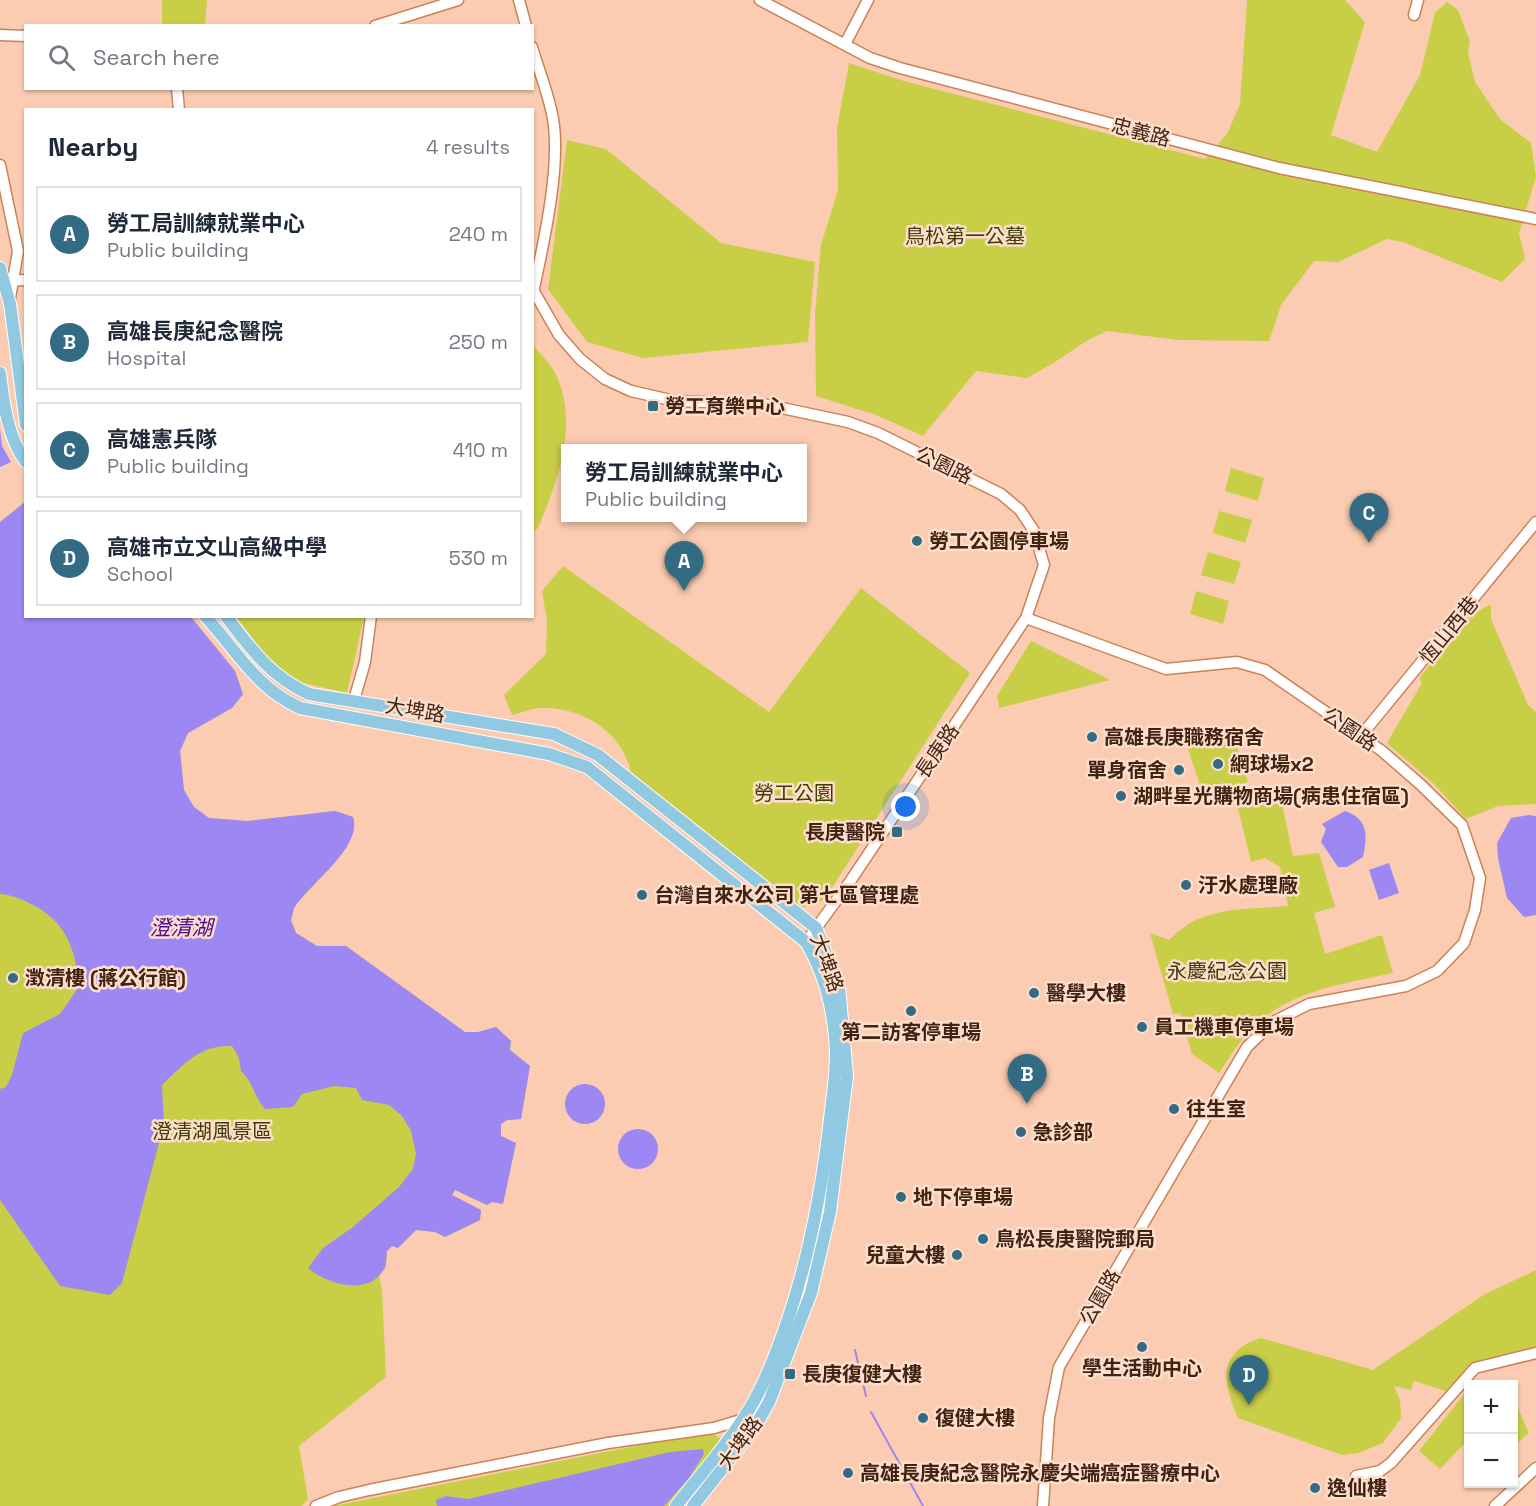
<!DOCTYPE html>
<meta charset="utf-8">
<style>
:root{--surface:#fff;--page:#f2f2f3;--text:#1f2937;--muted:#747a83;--line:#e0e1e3;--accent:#336b85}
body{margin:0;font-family:"Space Grotesk","Noto Sans TC",sans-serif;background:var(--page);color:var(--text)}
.controls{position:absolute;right:18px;bottom:18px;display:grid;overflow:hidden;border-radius:0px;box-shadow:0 2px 4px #0004}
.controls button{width:54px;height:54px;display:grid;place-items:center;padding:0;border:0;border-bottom:2px solid var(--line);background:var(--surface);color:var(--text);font:30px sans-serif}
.you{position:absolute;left:906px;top:807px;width:21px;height:21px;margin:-15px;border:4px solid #fff;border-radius:50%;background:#1a73e8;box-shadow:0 0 0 9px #1a73e833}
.badge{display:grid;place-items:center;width:39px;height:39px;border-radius:50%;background:var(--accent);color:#fff;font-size:20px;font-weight:700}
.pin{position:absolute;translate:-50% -50px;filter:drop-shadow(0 2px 3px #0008)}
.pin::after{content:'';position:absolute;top:32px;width:21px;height:18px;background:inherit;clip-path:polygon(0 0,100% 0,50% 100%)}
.popup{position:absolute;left:561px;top:444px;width:246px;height:78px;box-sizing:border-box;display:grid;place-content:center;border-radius:0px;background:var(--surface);filter:drop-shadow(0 2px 4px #0005);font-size:20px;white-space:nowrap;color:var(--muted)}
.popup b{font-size:22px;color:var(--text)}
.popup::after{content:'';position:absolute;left:50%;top:100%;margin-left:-12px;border:12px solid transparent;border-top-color:var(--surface)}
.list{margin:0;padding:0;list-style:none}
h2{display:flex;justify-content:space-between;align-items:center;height:78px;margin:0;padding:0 24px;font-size:26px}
h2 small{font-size:20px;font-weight:400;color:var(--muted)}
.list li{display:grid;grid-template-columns:39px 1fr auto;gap:18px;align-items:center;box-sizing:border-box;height:96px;margin:0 12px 12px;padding:0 12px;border:2px solid var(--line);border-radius:0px}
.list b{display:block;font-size:22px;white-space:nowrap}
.list p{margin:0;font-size:20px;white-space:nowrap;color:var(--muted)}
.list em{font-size:20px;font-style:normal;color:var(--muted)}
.icon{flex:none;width:33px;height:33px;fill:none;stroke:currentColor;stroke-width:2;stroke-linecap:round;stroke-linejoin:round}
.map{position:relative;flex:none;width:1536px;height:1506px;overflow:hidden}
.search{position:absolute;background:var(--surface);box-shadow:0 2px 4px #0004;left:24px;top:24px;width:510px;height:66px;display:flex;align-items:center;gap:15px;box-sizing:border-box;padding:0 21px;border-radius:0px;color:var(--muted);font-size:22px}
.panel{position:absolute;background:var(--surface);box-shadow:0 2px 4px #0004;left:24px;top:108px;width:510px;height:510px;border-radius:0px}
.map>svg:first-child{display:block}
.green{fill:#c9ce47}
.water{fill:#9d87f3}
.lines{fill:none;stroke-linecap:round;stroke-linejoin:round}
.stream{stroke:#9d87f3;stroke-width:2}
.minor-casing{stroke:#cb8256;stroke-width:13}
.major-casing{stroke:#fff;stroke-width:14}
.minor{stroke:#fff;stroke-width:10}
.major{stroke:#91c8e2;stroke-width:12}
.poi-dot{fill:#336b85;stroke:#fdddcb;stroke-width:2}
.labels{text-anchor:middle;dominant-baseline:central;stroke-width:5;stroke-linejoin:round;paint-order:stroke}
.street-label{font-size:20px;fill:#412311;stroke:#fdddcb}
.park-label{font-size:20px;fill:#3c3e04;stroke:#fdddcb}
.poi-label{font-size:20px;font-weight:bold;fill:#412311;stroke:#fdddcb;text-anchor:start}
.water-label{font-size:21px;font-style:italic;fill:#430f91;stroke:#fdddcb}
</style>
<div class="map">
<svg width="1536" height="1506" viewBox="0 0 1536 1506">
<rect width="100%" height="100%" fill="#fbccb1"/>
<!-- green -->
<g class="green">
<path d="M 162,0 L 207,0 L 205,25 L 162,25 Z"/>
<path d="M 1247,0 L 1345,0 L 1365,22 L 1331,135 L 1377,152 L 1420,75 L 1435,13 L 1447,2 L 1458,10 L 1470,41 L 1468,53 L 1475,82 L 1500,119 L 1531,143 L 1536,177 L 1519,233 L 1525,259 L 1502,282 L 1403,242 L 1387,239 L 1338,262 L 1314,261 L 1281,305 L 1269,341 L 1178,340 L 1107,331 L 1088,340 L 1055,362 L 1027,378 L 976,371 L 923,436 L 876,415 L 816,396 L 815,314 L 821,245 L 838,190 L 837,128 L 849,63 L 904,81 L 1205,159 L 1227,134 L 1240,104 Z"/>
<path d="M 567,140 L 606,149 L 721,243 L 815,262 L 808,342 L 643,358 L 587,342 L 548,289 Z"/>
<path d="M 533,345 C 541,355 553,366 558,379 C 578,429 557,482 538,528 L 533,532 Z"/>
<path d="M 1231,468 L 1264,478 L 1258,501 L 1225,491 Z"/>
<path d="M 25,502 L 26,616 L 191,617 L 235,671 L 243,694 L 232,708 L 188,733 L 180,751 L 184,790 L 194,807 L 209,818 L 247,821 L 335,811 L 353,817 C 362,847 310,884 294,908 L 291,920 L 296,933 L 317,946 L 346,946 L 465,1032 L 478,1032 L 496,1027 L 511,1041 L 510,1050 L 530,1066 L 521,1119 L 507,1120 L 501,1124 L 501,1136 L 516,1143 L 503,1204 L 492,1202 L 487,1205 L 455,1190 L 452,1195 L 481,1210 L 480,1220 L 445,1237 L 435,1232 L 416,1230 L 398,1248 L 392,1246 L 387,1251 L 386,1267 L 379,1276 L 382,1291 L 386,1377 L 299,1446 L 308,1499 L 302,1506 L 0,1506 L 0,522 Z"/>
<path d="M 1219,511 L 1252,520 L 1245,543 L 1213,533 Z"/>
<path d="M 1208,552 L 1241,562 L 1234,584 L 1201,575 Z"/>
<path d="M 563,566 L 769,712 L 861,588 L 970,673 L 824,900 L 802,908 L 631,772 C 621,730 581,706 539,708 C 530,709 521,713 512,715 L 504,695 L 546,654 L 547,621 L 542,591 Z"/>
<path d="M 1196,591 L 1229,601 L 1223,624 L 1190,614 Z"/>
<path d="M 1491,604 L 1491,619 L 1528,705 L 1536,712 L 1536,804 L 1498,806 L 1466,819 L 1434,784 L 1387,743 L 1422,683 L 1419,678 L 1472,615 Z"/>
<path d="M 236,617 L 364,617 L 347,693 L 290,680 L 271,662 Z"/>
<path d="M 1031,641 L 1110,680 L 999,708 L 997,696 Z"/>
<path d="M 1232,731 L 1248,782 L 1204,797 L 1187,746 Z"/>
<path d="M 1270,794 L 1281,799 L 1293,856 L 1319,853 L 1335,907 L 1314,913 L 1325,954 L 1382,935 L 1393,973 C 1339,985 1284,991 1246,1035 C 1236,1046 1228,1060 1219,1073 L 1192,1054 L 1180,1013 L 1173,1014 L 1150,933 L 1169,940 C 1202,905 1244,910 1288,906 L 1280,867 L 1265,858 L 1251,862 L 1238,808 L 1258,796 Z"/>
<path d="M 1536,1270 L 1536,1349 L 1474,1365 L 1449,1392 L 1414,1381 L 1411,1390 L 1394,1386 L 1400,1400 L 1401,1418 L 1383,1443 L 1358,1453 L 1342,1455 L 1238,1418 C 1223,1384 1216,1352 1261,1338 L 1377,1371 L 1374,1369 L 1485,1294 Z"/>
<path d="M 1468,1389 L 1468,1440 L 1440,1469 L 1419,1451 Z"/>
<path d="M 1514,1399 L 1529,1433 L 1514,1446 Z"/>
<path d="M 713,1434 L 720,1438 L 719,1447 L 668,1506 L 333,1506 L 650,1443 Z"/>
</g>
<!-- water -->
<g class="water">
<path d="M 0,429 L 2,446 L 11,462 L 0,467 Z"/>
<path d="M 25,502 L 26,616 L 191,617 L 235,671 L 243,694 L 232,708 L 188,733 L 180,751 L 184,790 L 194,807 L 209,818 L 247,821 L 335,811 L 353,817 C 363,847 310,883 294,908 L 291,920 L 296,933 L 317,946 L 346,946 L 465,1032 L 478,1032 L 496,1027 L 511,1041 L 510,1050 L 530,1066 L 521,1119 L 507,1120 L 501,1124 L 501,1136 L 516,1143 L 503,1204 L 492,1202 L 487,1205 L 455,1190 L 452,1195 L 481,1210 L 480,1220 L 445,1237 L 435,1232 L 416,1230 L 398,1248 L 392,1246 L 387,1251 C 386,1256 387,1264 384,1269 C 369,1297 326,1284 308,1268 L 323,1248 L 353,1227 L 399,1187 L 413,1169 L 416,1154 L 411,1131 L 402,1116 L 389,1105 L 362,1100 L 356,1088 L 334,1086 L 302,1094 L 293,1107 L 265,1109 C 254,1097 253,1082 241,1071 L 239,1058 L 232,1046 C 200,1045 185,1063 162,1085 L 164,1124 L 122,1283 L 110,1295 L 60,1286 L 0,1200 L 0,1089 L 6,1087 L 12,1075 L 23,1033 L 60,1014 L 78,988 C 77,953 68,924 35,906 C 24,900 13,895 0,894 L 0,522 Z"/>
<path d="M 1345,811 C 1368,819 1368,835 1363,857 L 1347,867 L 1338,867 L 1321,842 L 1326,829 L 1322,824 Z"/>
<path d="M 1529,815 L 1536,816 L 1536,915 L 1524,917 L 1507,898 L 1498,858 L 1497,843 L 1511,818 Z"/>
<path d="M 1389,863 L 1399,893 L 1379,900 L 1369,870 Z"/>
<circle cx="585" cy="1104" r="20"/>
<circle cx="638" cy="1149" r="20"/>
<path d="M 703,1449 L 704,1454 L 689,1478 L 664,1506 L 437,1506 L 436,1500 L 446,1496 L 468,1499 L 670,1452 Z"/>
</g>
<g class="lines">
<!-- stream -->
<g class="stream">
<path d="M 855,1350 L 866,1396"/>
<path d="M 871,1412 L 923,1506"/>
</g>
<!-- minor casing -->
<g class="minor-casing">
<g id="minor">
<path d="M 519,0 L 526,26"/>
<path d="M 760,0 L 870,58 L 900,68 L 1279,168 L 1536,219"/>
<path d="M 1414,15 L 1418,0"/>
<path d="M 375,26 L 458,0"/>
<path d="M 0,35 L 26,36"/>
<path d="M 845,44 L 868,0"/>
<path d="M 532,47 C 539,71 549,95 553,119 C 561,166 544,241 534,288"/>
<path d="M 177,88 L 179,110"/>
<path d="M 0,165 L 18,251 L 10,298"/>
<path d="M 5,281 L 26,280"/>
<path d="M 532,288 L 559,335 L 580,359 L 605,379 L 631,391 L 675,401 L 763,404 L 848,422 L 878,433 L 1001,494 L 1020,510 L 1034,531 L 1044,565 L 1026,618 L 849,883 L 806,942"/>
<path d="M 1026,618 L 1166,669 L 1237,662 L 1265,670 L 1382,751 L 1420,784 L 1462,825 L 1480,878 L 1475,910 L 1464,943 L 1437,971 L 1406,986 L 1309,1004 L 1273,1022 L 1247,1047 L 1059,1367 L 1049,1418 L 1043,1506"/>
<path d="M 354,700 L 365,662 L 371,616"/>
<path d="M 1360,737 L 1536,522"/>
<path d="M 1356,1476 L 1380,1471 L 1391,1463 L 1475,1368 L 1536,1353"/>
<path d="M 316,1506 L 339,1497 L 369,1490 L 608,1443 L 714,1428 L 744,1419"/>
<path d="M 1495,1506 L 1536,1468"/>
</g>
</g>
<!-- major casing -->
<g class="major-casing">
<g id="major">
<path d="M 0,268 L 10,304 L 26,425"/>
<path d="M 0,373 C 3,401 8,439 26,462"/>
<path d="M 205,616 C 237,651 256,688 300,708 L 549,754 L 587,767 L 806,942 C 823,971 832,1003 835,1037 C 838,1064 833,1092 830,1119 C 820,1208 801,1298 765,1379 C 744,1427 707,1466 676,1506"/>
<path d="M 226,616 C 252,650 269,675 309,694 L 554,734 L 598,755 L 816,928 L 839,986 L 847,1076 L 830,1212 L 811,1293 L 769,1402 L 755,1427 L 693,1506"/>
</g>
</g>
<!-- minor -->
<use href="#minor" class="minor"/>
<!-- major -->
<use href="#major" class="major"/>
</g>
<!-- markers -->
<g class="poi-dot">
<rect x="647" y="400" width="12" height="12" rx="3"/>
<circle cx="917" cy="541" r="6"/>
<circle cx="1092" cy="737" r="6"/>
<circle cx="1218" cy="764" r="6"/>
<circle cx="1179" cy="770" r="6"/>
<circle cx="1121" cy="796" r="6"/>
<rect x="891" y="826" width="12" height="12" rx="3"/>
<circle cx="1186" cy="885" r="6"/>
<circle cx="642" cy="895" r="6"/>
<circle cx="13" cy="978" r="6"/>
<circle cx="1034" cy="993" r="6"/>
<circle cx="911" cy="1011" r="6"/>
<circle cx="1142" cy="1027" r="6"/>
<circle cx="1174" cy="1109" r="6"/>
<circle cx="1021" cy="1132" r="6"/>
<circle cx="901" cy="1197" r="6"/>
<circle cx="983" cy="1239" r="6"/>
<circle cx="957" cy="1255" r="6"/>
<circle cx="1142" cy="1347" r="6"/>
<rect x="784" y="1368" width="12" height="12" rx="3"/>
<circle cx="923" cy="1418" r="6"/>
<circle cx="848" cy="1473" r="6"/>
<circle cx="1315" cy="1488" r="6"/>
</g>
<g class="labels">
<!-- street labels -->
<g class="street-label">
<text transform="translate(1141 132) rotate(15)">忠義路</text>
<text transform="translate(944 465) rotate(26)">公園路</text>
<text transform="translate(1449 630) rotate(-51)">恆山西巷</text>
<text transform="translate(415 710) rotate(10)">大埤路</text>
<text transform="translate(1350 729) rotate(34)">公園路</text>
<text transform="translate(937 751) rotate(-56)">長庚路</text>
<text transform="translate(827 963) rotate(70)">大埤路</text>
<text transform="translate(1100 1297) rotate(-60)">公園路</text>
<text transform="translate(740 1443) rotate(-54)">大埤路</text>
</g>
<!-- park labels -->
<g class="park-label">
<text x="965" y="236">鳥松第一公墓</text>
<text x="794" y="793">勞工公園</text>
<text x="1227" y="971">永慶紀念公園</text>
<text x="212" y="1131">澄清湖風景區</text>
</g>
<!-- poi labels -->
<g class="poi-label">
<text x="665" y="406">勞工育樂中心</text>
<text x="929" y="541">勞工公園停車場</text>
<text x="1104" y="737">高雄長庚職務宿舍</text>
<text x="1230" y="764">網球場x2</text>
<text x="1167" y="770" text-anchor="end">單身宿舍</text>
<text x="1133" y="796">湖畔星光購物商場(病患住宿區)</text>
<text x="885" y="832" text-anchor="end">長庚醫院</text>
<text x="1198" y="885">汙水處理廠</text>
<text x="654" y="895">台灣自來水公司 第七區管理處</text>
<text x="25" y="978">澂清樓 (蔣公行館)</text>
<text x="1046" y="993">醫學大樓</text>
<text x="1154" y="1027">員工機車停車場</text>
<text x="911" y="1032" text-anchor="middle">第二訪客停車場</text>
<text x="1186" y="1109">往生室</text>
<text x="1033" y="1132">急診部</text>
<text x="913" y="1197">地下停車場</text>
<text x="995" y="1239">鳥松長庚醫院郵局</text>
<text x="945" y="1255" text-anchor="end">兒童大樓</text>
<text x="1142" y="1368" text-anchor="middle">學生活動中心</text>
<text x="802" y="1374">長庚復健大樓</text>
<text x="935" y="1418">復健大樓</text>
<text x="860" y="1473">高雄長庚紀念醫院永慶尖端癌症醫療中心</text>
<text x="1327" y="1488">逸仙樓</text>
</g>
<!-- water labels -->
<g class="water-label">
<text x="181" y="927">澄清湖</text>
</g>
</g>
</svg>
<div class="controls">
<button>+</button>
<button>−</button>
</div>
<div class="you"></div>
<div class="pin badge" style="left:684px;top:591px">A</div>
<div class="popup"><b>勞工局訓練就業中心</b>Public building</div>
<div class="pin badge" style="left:1027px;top:1104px">B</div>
<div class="pin badge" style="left:1369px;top:543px">C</div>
<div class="pin badge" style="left:1249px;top:1405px">D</div>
<div class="search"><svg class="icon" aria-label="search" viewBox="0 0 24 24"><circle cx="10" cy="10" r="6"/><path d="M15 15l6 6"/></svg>Search here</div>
<section class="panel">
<h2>Nearby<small>4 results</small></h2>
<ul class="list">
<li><span class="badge">A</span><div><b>勞工局訓練就業中心</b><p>Public building</p></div><em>240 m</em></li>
<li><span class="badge">B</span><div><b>高雄長庚紀念醫院</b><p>Hospital</p></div><em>250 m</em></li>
<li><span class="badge">C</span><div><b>高雄憲兵隊</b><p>Public building</p></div><em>410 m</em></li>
<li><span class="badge">D</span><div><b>高雄市立文山高級中學</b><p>School</p></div><em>530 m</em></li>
</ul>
</section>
</div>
